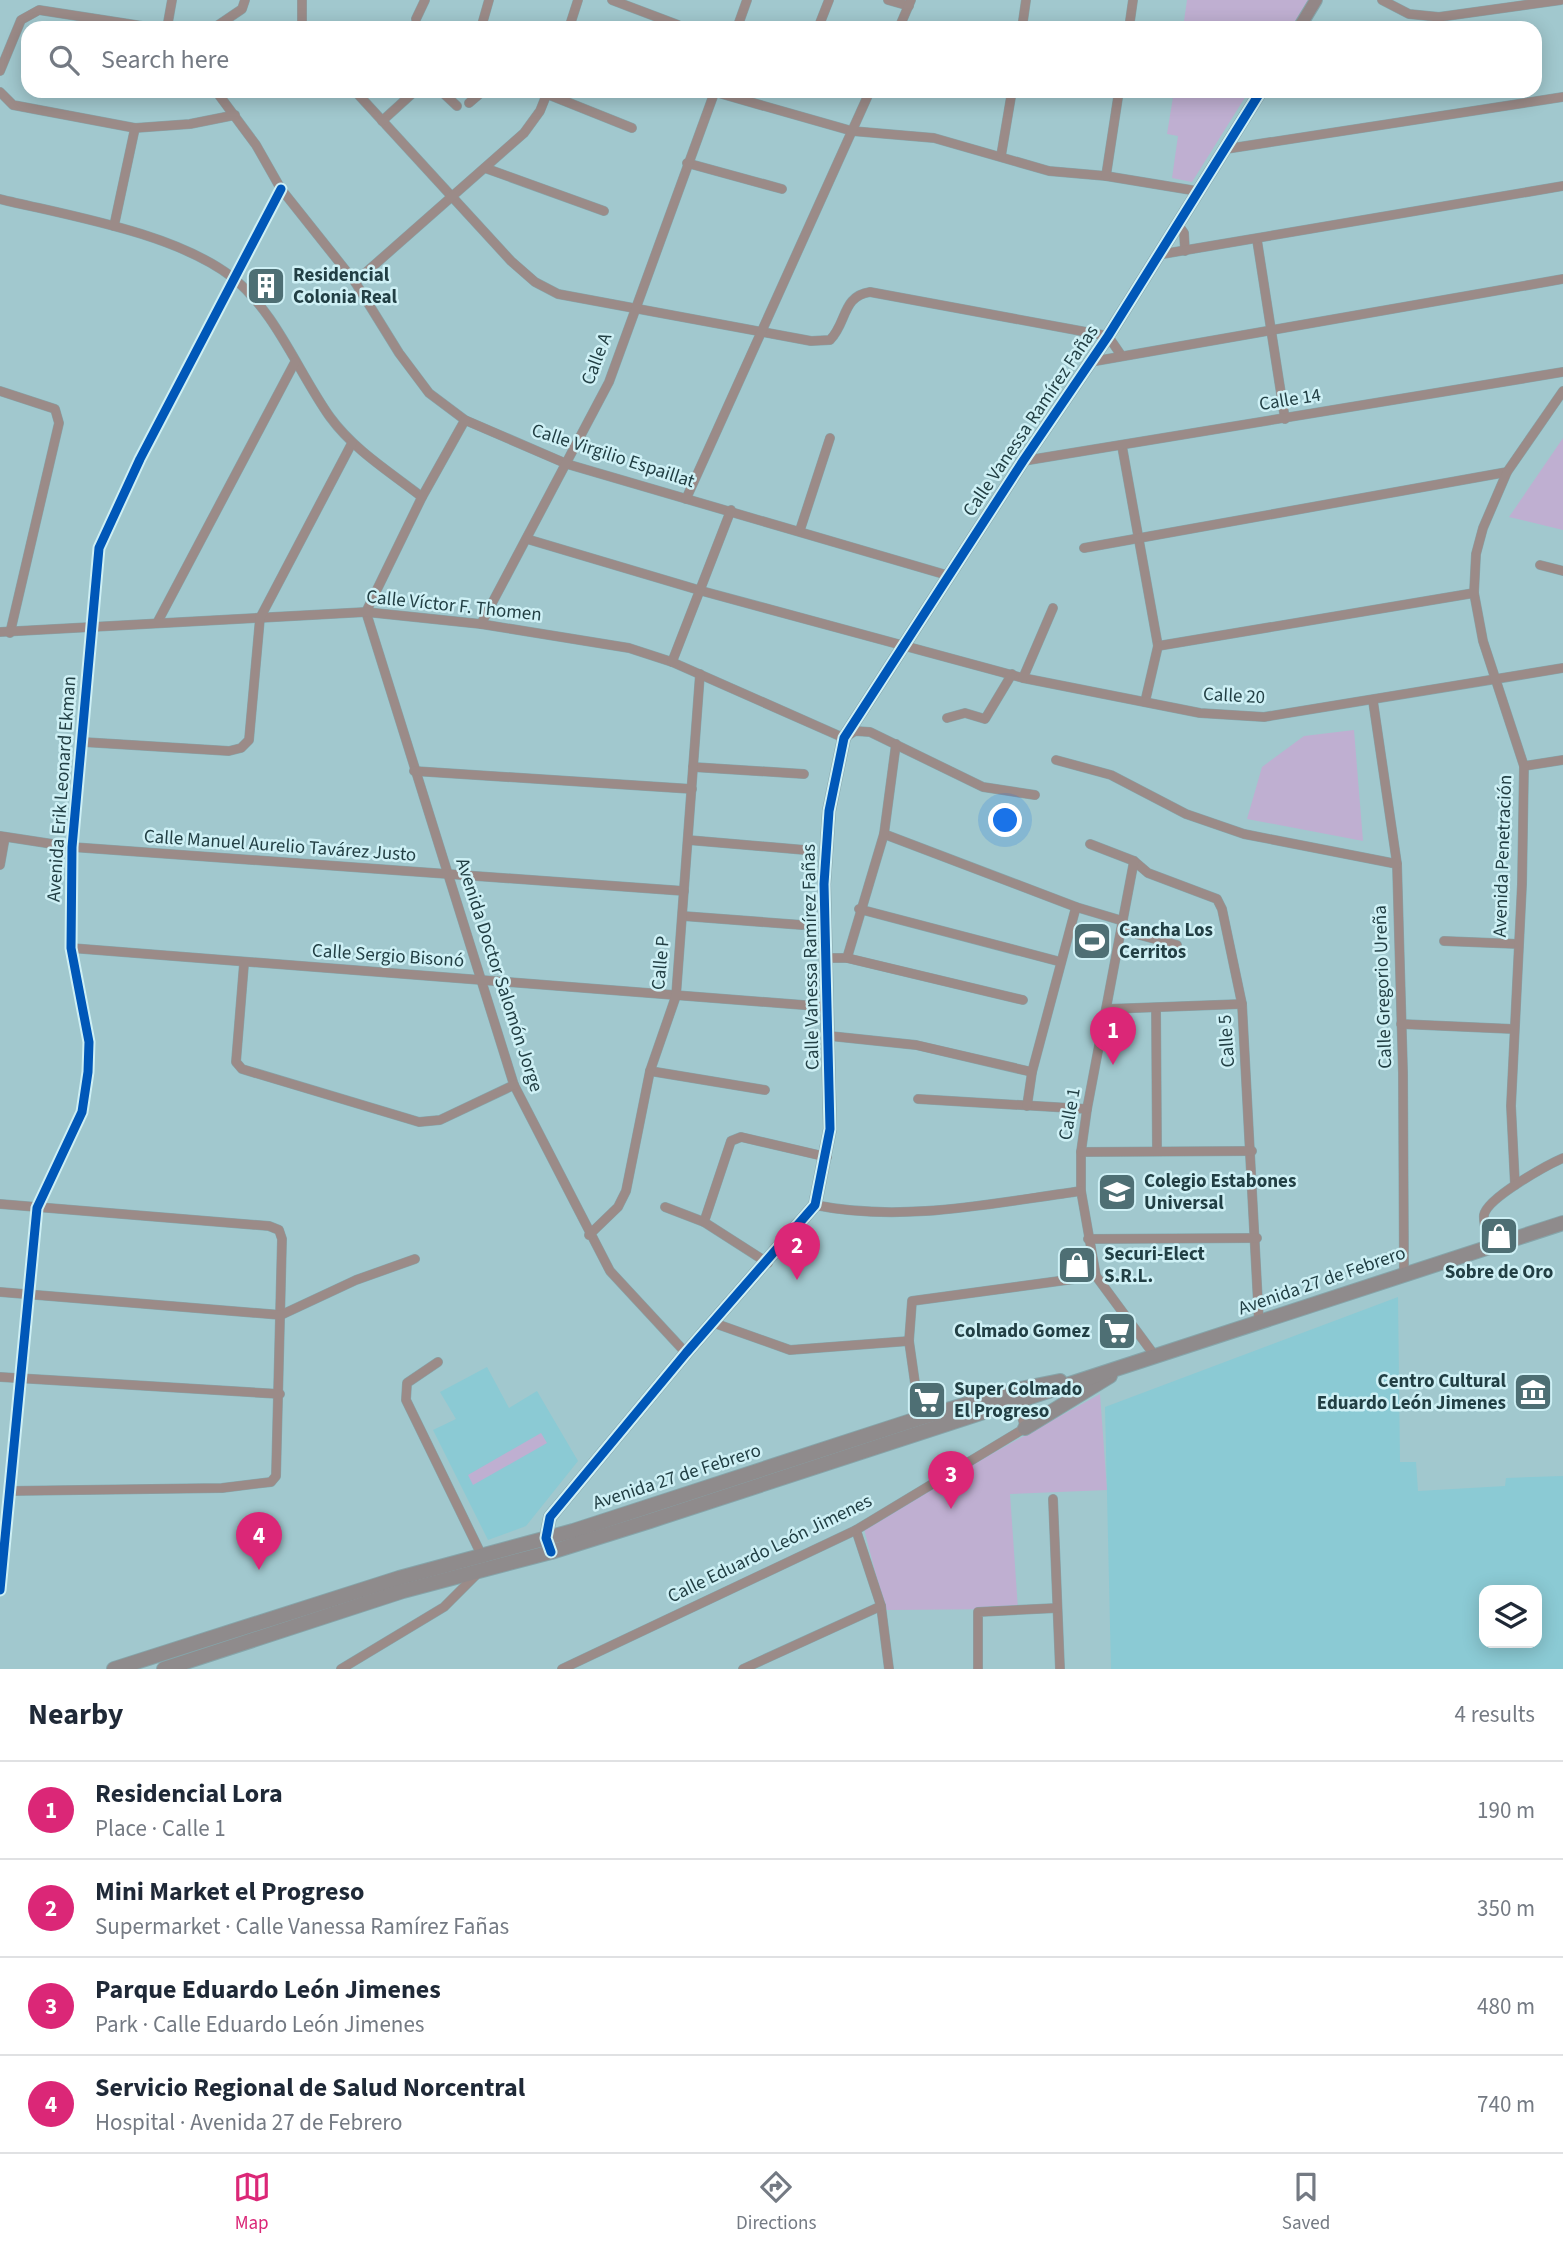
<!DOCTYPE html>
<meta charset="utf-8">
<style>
:root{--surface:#fff;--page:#f2f2f3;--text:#1f2937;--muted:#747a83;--line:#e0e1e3;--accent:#db2777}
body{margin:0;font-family:"Source Sans 3",sans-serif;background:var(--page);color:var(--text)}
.controls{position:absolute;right:21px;bottom:21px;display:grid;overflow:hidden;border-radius:14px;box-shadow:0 4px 18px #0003}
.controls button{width:63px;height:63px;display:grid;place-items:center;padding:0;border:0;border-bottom:2px solid var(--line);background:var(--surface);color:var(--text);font:35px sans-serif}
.you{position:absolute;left:1006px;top:821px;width:24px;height:24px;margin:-18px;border:5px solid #fff;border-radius:50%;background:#1a73e8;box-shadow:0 0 0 10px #1a73e833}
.badge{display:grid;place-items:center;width:46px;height:46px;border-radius:50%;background:var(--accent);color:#fff;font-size:23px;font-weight:700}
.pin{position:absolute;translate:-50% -58px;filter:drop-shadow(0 2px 4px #0008)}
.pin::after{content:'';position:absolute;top:37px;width:24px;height:21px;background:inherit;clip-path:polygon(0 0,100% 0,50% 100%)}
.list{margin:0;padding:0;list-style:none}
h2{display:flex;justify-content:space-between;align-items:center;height:91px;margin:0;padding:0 28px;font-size:30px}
h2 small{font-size:23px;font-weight:400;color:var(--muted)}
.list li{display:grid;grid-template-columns:46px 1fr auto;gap:21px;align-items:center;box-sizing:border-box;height:98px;padding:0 28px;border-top:2px solid var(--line)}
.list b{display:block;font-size:26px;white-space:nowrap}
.list p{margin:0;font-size:23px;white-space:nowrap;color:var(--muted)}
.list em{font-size:23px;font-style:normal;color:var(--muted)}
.icon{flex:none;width:38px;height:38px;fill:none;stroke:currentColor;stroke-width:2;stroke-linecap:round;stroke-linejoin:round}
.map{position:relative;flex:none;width:1563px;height:1669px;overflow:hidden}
.search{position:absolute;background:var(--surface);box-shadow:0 4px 18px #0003;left:21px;right:21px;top:21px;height:77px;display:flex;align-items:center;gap:18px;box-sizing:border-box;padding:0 24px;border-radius:21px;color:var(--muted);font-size:26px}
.sheet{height:483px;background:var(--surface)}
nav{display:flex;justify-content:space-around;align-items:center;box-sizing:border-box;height:98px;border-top:2px solid var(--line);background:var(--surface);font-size:19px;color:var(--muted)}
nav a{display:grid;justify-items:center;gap:4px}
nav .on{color:var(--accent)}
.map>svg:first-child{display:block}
.built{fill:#8bcad4;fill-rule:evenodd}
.green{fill:#bfafd1}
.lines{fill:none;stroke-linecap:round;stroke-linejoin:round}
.street-casing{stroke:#86a5aa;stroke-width:10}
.secondary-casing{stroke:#86a5aa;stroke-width:14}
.primary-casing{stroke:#86a5aa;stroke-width:16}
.street{stroke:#9b8b88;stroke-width:9}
.secondary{stroke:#938787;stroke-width:12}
.primary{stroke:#8f8b8c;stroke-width:14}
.cycleway-casing{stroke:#cef0f5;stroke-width:13}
.cycleway{stroke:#0057b8;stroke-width:9}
.labels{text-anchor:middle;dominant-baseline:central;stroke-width:5;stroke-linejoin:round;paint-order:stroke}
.poi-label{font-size:19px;font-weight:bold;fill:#223f44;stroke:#cef0f5;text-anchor:start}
.street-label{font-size:19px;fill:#223f44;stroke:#cef0f5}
</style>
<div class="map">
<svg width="1563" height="1669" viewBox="0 0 1563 1669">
<rect width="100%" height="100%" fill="#a1c8ce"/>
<!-- built -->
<g class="built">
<path d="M 1398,1297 L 1400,1462 L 1416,1462 L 1418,1491 L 1505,1486 L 1506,1478 L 1563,1476 L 1563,1669 L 1111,1669 L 1105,1407 ZM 1484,1590 L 1537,1590 L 1537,1643 L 1484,1643 Z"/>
<path d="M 487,1367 L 509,1408 L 537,1391 L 578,1461 L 526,1526 L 488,1540 L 433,1430 L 456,1419 L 440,1392 Z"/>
</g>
<!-- green -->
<g class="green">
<path d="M 1187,0 L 1310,0 L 1291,28 L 1183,28 Z"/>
<path d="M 1174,91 L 1249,91 L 1192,182 L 1172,178 L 1178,136 L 1167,134 Z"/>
<path d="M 1563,438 L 1563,530 L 1509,517 Z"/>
<path d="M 1354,730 L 1363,841 L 1247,819 L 1262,767 L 1304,736 Z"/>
<path d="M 1085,924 L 1106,929 L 1099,959 L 1078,953 Z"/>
<path d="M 1100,1394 L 1107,1490 L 1010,1494 L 1018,1609 L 885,1610 L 863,1525 Z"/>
<path d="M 541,1433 L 547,1443 L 473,1485 L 468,1475 Z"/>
</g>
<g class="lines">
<!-- street casing -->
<g class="street-casing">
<g id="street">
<path d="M 612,0 L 678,25"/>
<path d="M 888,0 L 909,6"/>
<path d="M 1382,0 L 1409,14 L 1439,17 L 1561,0"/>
<path d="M 416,19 L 425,0"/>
<path d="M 167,28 L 172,0"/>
<path d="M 214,28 L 242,9 L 245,0"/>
<path d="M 302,28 L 302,0"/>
<path d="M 481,28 L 489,0"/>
<path d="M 569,28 L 578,0"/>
<path d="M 737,28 L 747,0"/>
<path d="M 818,28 L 829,0"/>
<path d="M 899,28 L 911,0"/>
<path d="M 1022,28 L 1026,0"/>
<path d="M 1129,28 L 1133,0"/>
<path d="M 0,71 L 21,20 L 39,10 L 155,28"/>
<path d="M 216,91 L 256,145 L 281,189 L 355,282 L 399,353 L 429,393 L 465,420 L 567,464 L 950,576"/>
<path d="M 355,91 L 511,261 L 535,282 L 558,294 L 811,341 L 830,340 C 847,323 842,296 870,292 L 1108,336 L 1121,355"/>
<path d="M 441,91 L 457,106"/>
<path d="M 0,92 L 13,105 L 135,128 L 190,124 L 235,115"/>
<path d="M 715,92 L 852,131 L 934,138 L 1049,171 L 1106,176 L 1197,191"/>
<path d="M 547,94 L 632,128"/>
<path d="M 469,103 L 483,91"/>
<path d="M 382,121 L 415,91"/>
<path d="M 1226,149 L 1563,97"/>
<path d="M 1001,156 L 1012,91"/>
<path d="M 687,163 L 782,189"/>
<path d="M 485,168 L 604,211"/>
<path d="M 1106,176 L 1119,91"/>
<path d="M 0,199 C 70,216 175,233 232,277 C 276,312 298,372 330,417 C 354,450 390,472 422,497"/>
<path d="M 1177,223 L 1184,233 L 1185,251"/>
<path d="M 114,226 L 135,128"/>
<path d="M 1257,240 L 1285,419"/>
<path d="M 1157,255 L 1563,186"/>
<path d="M 355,282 L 524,133 L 540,111 L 548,91"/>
<path d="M 1090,362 L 1563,279"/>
<path d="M 0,391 L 55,409 L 59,423 L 10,633"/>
<path d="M 465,420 L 422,497 L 366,612 L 514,1085 L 610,1271 L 686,1353"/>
<path d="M 1122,446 L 1158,646 L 1145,702"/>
<path d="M 1023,461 L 1563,372"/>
<path d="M 686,499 L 870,91"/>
<path d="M 800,530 L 830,438"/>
<path d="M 527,539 L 702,591 L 1023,678 L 1200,713 L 1264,717 L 1563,668"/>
<path d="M 1084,548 L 1507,472"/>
<path d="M 1540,565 L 1563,571"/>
<path d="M 157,623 L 295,362"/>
<path d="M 481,624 L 609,382 L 715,91"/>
<path d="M 0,632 L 366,612 L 481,624 L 629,648 L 672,662 L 844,738 L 855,731 L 870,732 L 983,787 L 1035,795"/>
<path d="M 1158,646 L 1474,593"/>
<path d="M 672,662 L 731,510"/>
<path d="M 1023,678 L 1053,608"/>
<path d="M 1373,701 L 1397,864 L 1403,1073 L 1404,1274"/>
<path d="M 947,718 L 965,713 L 985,719 L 1012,674"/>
<path d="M 83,742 L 229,751 L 241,748 L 249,740 L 260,618 L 352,443"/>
<path d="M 1056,760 L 1111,775 L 1186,814 L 1244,834 L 1397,864"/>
<path d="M 1524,766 L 1563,760"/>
<path d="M 693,767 L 804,774"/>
<path d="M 414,771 L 692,789"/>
<path d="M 884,834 L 1076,907 L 1123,921"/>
<path d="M 0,836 L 72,847 L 684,891"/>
<path d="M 688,840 L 805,850"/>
<path d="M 1090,844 L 1134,861 L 1148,873 L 1217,899 L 1222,909 L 1242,1004 L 1259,1322"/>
<path d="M 1134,861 L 1087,1109 L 1081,1152 L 1081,1191 L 1096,1276 L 1155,1356"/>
<path d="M 0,865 L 5,837"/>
<path d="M 859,909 L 1061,962"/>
<path d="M 683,916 L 802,925"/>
<path d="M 1121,930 L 1177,945"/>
<path d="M 1444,941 L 1518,944"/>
<path d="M 71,948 L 829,1007"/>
<path d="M 827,958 L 847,958 L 1023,1000"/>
<path d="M 847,958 L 884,834 L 896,744"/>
<path d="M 244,964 L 236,1062 L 242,1069 L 419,1122 L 440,1120 L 514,1085"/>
<path d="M 1156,1008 L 1157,1151"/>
<path d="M 1108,1009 L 1242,1004"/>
<path d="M 1401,1024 L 1513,1029"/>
<path d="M 830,1036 L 916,1045 L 1032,1072"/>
<path d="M 650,1071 L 765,1090"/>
<path d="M 918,1099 L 1087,1109"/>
<path d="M 1027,1106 L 1032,1072 L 1076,907"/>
<path d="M 1081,1152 L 1252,1151"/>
<path d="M 1515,1185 L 1511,1106 L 1522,884 L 1524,766 L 1483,641 L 1474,593 L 1476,554 L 1483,528 L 1507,472 L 1563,391"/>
<path d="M 0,1204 L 269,1226 L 279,1230 L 282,1239 L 276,1476 L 271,1482 L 222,1488 L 9,1491"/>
<path d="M 815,1205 C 903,1223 993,1203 1081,1191"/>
<path d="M 665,1207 L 704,1222"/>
<path d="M 589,1235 L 618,1207 L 626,1191 L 650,1071 L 676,996 L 700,674"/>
<path d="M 1088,1239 L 1257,1238"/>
<path d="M 1490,1248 C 1488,1238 1483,1225 1484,1215 C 1487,1198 1547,1165 1563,1158"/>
<path d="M 768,1263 L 704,1222 L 731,1141 L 741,1137 L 827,1157"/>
<path d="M 0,1292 L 281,1315 L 356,1280 L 415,1259"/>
<path d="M 714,1323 L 790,1350 L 909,1341"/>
<path d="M 438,1362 L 407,1383 L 406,1400 L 483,1558"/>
<path d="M 0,1377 L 280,1394"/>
<path d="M 920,1418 L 909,1341 L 912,1301 L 1096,1276"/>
<path d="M 1053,1499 L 1060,1669"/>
<path d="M 856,1530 L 881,1606 L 889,1669"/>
<path d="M 0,1590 L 37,1208 L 82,1112 L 88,1072 L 89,1042 L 71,948 L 72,847 L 99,548 L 140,459 L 281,189"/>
<path d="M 341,1669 L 444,1607 L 479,1572"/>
<path d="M 562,1669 L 856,1530 L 1025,1428 L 1017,1397"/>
<path d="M 743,1669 L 881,1606"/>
<path d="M 978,1669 L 978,1612 L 1057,1608"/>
</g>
</g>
<!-- secondary casing -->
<g class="secondary-casing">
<g id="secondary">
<path d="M 1299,28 L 1316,0"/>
<path d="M 549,1546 L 546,1538 L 550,1517 L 686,1353 L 815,1205 L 830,1129 L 824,884 L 829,811 L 844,738 L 1023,461 L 1108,336 L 1261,91"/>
</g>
</g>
<!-- primary casing -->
<g class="primary-casing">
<g id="primary">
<path d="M 1025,1428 L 1110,1376"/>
<path d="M 114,1669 L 399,1578 L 573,1531 L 920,1418 L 1015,1390 L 1060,1381"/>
<path d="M 164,1669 L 403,1591 L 551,1552 L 650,1521 L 1563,1223"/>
</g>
</g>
<!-- street -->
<use href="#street" class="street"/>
<!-- secondary -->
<use href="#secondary" class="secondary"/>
<!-- primary -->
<use href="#primary" class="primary"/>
<!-- cycleway casing -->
<g class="cycleway-casing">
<g id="cycleway">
<path d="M 551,1552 L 546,1538 L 550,1517 L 686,1353 L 815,1205 L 830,1129 L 824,884 L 829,811 L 844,738 L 1023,461 L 1108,336 L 1261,91"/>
<path d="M 0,1590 L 37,1208 L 82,1112 L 88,1072 L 89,1042 L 71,948 L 72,847 L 99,548 L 140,459 L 281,189"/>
</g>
</g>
<!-- cycleway -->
<use href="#cycleway" class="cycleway"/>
</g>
<!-- icons -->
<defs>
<g id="building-square" transform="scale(2.0125)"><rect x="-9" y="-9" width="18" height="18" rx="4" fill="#4e6f74" stroke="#cef0f5"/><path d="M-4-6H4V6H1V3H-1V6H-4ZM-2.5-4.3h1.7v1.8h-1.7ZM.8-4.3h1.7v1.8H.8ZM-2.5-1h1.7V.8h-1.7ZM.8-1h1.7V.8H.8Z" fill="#fff"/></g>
<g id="stadium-square" transform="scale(2.0125)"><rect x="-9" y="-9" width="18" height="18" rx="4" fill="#4e6f74" stroke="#cef0f5"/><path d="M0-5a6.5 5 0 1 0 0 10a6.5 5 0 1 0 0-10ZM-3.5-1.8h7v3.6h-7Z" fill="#fff"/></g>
<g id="school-square" transform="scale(2.0125)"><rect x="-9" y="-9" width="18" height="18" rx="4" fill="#4e6f74" stroke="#cef0f5"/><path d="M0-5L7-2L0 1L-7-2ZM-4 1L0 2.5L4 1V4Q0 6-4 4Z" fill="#fff"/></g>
<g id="shop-square" transform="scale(2.0125)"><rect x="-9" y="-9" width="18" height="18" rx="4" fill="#4e6f74" stroke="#cef0f5"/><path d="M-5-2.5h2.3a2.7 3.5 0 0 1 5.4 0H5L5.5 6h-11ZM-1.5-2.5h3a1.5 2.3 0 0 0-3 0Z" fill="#fff"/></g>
<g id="supermarket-square" transform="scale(2.0125)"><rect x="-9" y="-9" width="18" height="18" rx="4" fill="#4e6f74" stroke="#cef0f5"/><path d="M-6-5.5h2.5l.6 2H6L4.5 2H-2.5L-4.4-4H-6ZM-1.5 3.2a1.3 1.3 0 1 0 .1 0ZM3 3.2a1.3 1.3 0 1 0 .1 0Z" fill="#fff"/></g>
<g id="museum-square" transform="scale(2.0125)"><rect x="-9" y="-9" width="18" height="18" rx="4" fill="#4e6f74" stroke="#cef0f5"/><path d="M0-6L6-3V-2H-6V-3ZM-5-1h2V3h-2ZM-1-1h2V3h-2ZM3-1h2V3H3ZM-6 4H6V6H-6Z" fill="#fff"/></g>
</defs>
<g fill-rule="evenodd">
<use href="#building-square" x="266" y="286"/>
<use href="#stadium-square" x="1092" y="941"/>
<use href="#school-square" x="1117" y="1192"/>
<use href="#shop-square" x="1499" y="1236"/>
<use href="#shop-square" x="1077" y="1265"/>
<use href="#supermarket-square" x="1117" y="1331"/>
<use href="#museum-square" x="1533" y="1392"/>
<use href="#supermarket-square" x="927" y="1400"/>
</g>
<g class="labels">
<!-- poi labels -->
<g class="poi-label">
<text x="293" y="275">Residencial<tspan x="293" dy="22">Colonia Real</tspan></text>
<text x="1119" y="930">Cancha Los<tspan x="1119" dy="22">Cerritos</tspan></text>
<text x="1144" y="1181">Colegio Estabones<tspan x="1144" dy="22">Universal</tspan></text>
<text x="1104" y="1254">Securi-Elect<tspan x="1104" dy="22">S.R.L.</tspan></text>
<text x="1499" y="1272" text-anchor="middle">Sobre de Oro</text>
<text x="1090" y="1331" text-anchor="end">Colmado Gomez</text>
<text x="1506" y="1381" text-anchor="end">Centro Cultural<tspan x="1506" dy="22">Eduardo León Jimenes</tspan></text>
<text x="954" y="1389">Super Colmado<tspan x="954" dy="22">El Progreso</tspan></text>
</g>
<!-- street labels -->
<g class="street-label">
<text transform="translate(597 359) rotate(-69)">Calle A</text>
<text transform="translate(1290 400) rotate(-9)">Calle 14</text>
<text transform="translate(1031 421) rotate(-56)">Calle Vanessa Ramírez Fañas</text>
<text transform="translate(613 456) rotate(18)">Calle Virgilio Espaillat</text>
<text transform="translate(454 606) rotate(6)">Calle Víctor F. Thomen</text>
<text transform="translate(1234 696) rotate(3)">Calle 20</text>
<text transform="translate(62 789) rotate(-86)">Avenida Erik Leonard Ekman</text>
<text transform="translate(280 846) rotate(4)">Calle Manuel Aurelio Tavárez Justo</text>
<text transform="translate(1503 856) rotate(-88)">Avenida Penetración</text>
<text transform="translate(388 956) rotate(4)">Calle Sergio Bisonó</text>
<text transform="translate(811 957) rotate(-91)">Calle Vanessa Ramírez Fañas</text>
<text transform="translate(661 963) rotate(-85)">Calle P</text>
<text transform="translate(499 975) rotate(72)">Avenida Doctor Salomón Jorge</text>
<text transform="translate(1383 987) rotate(-92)">Calle Gregorio Ureña</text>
<text transform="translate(1227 1041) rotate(-94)">Calle 5</text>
<text transform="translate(1070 1114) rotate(-80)">Calle 1</text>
<text transform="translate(1322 1281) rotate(-19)">Avenida 27 de Febrero</text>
<text transform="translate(677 1477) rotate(-18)">Avenida 27 de Febrero</text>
<text transform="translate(770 1549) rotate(-26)">Calle Eduardo León Jimenes</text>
</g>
</g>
</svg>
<div class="controls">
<button><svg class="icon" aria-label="layers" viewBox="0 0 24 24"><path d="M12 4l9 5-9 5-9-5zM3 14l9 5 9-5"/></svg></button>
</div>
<div class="you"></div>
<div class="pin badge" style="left:1113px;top:1065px">1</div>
<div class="pin badge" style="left:797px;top:1280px">2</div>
<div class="pin badge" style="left:951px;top:1509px">3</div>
<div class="pin badge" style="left:259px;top:1570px">4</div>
<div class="search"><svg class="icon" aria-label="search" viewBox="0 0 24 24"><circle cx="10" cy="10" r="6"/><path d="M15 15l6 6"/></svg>Search here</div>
</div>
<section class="sheet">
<h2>Nearby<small>4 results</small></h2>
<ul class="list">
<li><span class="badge">1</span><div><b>Residencial Lora</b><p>Place · Calle 1</p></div><em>190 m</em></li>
<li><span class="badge">2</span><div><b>Mini Market el Progreso</b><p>Supermarket · Calle Vanessa Ramírez Fañas</p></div><em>350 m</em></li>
<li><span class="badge">3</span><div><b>Parque Eduardo León Jimenes</b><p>Park · Calle Eduardo León Jimenes</p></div><em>480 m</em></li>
<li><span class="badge">4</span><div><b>Servicio Regional de Salud Norcentral</b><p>Hospital · Avenida 27 de Febrero</p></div><em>740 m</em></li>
</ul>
</section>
<nav>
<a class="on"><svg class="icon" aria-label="map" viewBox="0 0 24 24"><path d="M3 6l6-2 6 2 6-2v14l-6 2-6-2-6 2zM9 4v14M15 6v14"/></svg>Map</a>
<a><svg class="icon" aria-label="directions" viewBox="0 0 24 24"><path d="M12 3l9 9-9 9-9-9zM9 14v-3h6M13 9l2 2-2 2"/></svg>Directions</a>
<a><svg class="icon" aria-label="saved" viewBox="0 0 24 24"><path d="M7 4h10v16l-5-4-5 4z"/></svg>Saved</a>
</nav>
